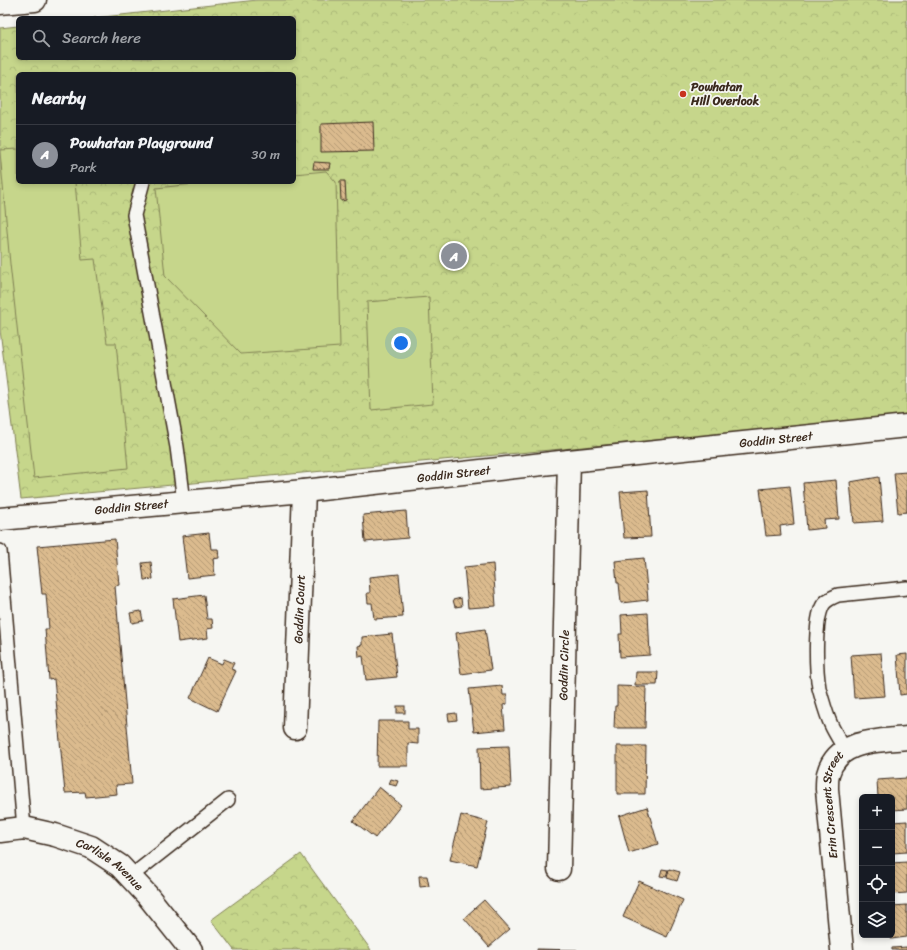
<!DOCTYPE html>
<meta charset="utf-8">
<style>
:root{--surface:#171b24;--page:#20242c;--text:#f1f3f6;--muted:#9ea1a6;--line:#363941;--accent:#8c9099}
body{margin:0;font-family:Sriracha,sans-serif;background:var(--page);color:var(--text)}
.controls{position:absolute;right:12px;bottom:12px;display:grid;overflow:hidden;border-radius:6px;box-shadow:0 2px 6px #0003}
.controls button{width:36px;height:36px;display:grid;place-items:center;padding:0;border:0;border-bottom:1px solid var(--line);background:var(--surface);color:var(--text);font:20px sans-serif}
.you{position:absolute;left:401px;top:343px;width:14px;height:14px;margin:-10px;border:3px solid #fff;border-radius:50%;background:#1a73e8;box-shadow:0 0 0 6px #1a73e833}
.badge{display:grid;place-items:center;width:26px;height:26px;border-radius:50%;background:var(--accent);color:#fff;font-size:13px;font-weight:700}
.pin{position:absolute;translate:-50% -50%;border:2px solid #fff;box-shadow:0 1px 4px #0006}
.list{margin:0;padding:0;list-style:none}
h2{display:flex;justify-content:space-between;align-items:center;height:52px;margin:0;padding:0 16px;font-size:17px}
h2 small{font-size:13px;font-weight:400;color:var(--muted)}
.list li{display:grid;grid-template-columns:26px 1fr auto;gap:12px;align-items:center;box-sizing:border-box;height:60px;padding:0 16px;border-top:1px solid var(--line)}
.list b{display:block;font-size:15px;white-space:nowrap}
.list p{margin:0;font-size:13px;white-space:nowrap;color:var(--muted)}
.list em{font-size:13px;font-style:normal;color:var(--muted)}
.icon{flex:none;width:22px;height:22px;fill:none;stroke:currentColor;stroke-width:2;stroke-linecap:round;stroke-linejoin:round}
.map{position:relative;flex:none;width:907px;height:950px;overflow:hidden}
.search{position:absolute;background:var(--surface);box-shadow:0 2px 6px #0003;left:16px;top:16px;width:280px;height:44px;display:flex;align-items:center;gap:10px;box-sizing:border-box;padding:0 14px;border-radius:6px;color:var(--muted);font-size:15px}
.panel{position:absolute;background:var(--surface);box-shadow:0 2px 6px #0003;left:16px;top:72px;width:280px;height:112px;border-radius:6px}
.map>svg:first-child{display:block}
.park{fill:url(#park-crowns);stroke:#808054;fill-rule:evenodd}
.garden{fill:#c6d68b;stroke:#808054}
.building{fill:url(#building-back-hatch);stroke:#3b2a1e}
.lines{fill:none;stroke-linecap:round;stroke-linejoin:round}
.lane-casing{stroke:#3b2a1e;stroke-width:16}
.street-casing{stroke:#3b2a1e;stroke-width:25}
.primary-casing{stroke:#3b2a1e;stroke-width:25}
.lane{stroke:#f6f6f2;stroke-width:13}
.street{stroke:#f6f6f2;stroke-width:22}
.primary{stroke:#f6f6f2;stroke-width:22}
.poi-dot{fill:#c8321e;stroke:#f6f6f2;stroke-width:1.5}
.labels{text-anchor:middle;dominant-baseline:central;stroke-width:3.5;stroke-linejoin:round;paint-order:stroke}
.poi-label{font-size:12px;font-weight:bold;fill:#3b2a1e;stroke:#f6f6f2;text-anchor:start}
.street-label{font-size:12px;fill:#3b2a1e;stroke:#f6f6f2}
</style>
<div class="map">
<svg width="907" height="950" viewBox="0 0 907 950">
<defs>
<pattern id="park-crowns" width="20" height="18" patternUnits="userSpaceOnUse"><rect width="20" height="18" fill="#c6d68b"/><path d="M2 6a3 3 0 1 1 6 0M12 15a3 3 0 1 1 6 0" fill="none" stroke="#abb878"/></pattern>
<pattern id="building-back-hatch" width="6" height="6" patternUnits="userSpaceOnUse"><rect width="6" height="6" fill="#dbbb8e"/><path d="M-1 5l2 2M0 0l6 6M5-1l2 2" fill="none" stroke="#b39873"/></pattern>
</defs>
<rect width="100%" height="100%" fill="#f6f6f2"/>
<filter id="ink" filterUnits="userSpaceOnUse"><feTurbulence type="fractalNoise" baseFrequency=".025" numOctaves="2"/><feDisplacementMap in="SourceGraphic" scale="8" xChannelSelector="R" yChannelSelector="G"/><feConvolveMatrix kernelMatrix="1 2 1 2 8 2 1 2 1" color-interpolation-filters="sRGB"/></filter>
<g filter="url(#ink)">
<!-- park -->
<g class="park">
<path d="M 257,0 L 907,0 L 907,417 L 21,499 L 0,330 L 0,28 L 18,26 L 18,58 L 294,58 L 294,18 L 94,18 ZM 18,74 L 294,74 L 294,182 L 18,182 Z"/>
<path d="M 301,854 L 371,950 L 234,950 L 211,920 Z"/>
</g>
<!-- garden -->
<g class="garden">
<path d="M 18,149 L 18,182 L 75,182 L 82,260 L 95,259 L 107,343 L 116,343 L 128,468 L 34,478 L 10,264 L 0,152 L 0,150 Z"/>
<path d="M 326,171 L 336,182 L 340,347 L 241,354 L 165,276 L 156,188 L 214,182 L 294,182 L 294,174 Z"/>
<path d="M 429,297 L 433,404 L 371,410 L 367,302 Z"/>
</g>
<!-- building -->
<g class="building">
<path d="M 373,122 L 374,151 L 321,152 L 321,124 Z"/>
<path d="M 314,162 L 330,163 L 329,169 L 313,169 Z"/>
<path d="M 340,181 L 345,181 L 346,200 L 341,201 Z"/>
<path d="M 907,472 L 907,512 L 898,513 L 894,473 Z"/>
<path d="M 879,477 L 883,521 L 854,523 L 850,482 Z"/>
<path d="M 836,480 L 839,519 L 824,520 L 825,528 L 807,530 L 803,483 Z"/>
<path d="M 790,486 L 794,524 L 780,526 L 781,535 L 766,536 L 760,489 Z"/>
<path d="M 648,490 L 651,537 L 624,538 L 620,492 Z"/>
<path d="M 406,511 L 408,538 L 365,542 L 363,515 Z"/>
<path d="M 209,533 L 211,549 L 218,549 L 219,558 L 213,559 L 215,575 L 187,578 L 182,536 Z"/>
<path d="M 115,539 L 119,585 L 115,586 L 132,784 L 116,785 L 117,794 L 86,797 L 85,792 L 65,793 L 54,679 L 49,680 L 45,629 L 49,629 L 46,594 L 42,594 L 37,546 Z"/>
<path d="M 644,558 L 648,600 L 621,603 L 619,583 L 617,583 L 615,561 Z"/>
<path d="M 151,562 L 153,579 L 144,580 L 142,563 Z"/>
<path d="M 493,564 L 496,606 L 468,608 L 464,567 Z"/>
<path d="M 399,574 L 403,617 L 374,619 L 372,603 L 368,603 L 367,593 L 370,593 L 369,577 Z"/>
<path d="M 204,595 L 207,619 L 212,619 L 213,628 L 207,629 L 208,638 L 178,642 L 173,599 Z"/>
<path d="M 461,598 L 462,606 L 455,607 L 453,600 Z"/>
<path d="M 141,611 L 143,621 L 132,623 L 130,613 Z"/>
<path d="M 648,613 L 650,655 L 620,657 L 619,634 L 622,634 L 621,615 Z"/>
<path d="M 485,629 L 491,670 L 461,674 L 456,633 Z"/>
<path d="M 392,634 L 397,677 L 366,680 L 363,656 L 359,657 L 358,646 L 362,645 L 362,637 Z"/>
<path d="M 881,653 L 885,696 L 854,698 L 851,655 Z"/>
<path d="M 907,654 L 907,694 L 900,695 L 897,655 Z"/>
<path d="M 208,658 L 222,664 L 224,659 L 234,663 L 231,669 L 236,671 L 217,711 L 190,698 Z"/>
<path d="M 636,672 L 658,672 L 657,685 L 635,685 Z"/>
<path d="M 502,686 L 503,695 L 507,695 L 507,704 L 503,705 L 505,729 L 474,732 L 469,689 Z"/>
<path d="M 617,686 L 646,687 L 645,728 L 614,728 L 615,706 L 617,706 Z"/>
<rect x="397" y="706" width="8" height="7"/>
<path d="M 456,713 L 457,720 L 449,721 L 448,714 Z"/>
<path d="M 378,721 L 408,721 L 408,729 L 418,729 L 418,744 L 408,743 L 408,766 L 377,766 Z"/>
<path d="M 509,746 L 511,787 L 480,789 L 479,747 Z"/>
<path d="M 617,746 L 646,746 L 645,794 L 617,794 Z"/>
<path d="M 907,778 L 907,809 L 892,810 L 892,797 L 878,797 L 877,780 Z"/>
<path d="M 391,779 L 398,781 L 396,786 L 389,784 Z"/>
<path d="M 379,787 L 401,805 L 375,838 L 353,821 Z"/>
<path d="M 647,807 L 658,844 L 629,853 L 619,816 Z"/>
<path d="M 461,815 L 488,822 L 477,866 L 450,860 Z"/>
<path d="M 907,821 L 907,852 L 892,853 L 892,822 Z"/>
<path d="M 907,862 L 907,893 L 892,894 L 892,863 Z"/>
<path d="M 662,869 L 668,870 L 666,877 L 660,876 Z"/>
<path d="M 669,869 L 680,872 L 677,881 L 667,878 Z"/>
<path d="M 419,876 L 427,876 L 429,886 L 420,887 Z"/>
<path d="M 639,881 L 683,900 L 667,937 L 623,917 Z"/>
<path d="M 484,900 L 510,929 L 489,947 L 464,918 Z"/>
<path d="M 907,905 L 907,937 L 891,939 L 892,906 Z"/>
<path d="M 907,947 L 907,950 L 892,950 L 892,948 Z"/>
<path d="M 537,949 L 577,950 L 537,950 Z"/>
</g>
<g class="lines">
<!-- lane casing -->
<g class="lane-casing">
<g id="lane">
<path d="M 143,182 L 134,215 L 177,447 L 184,502"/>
<path d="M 0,551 L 24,828"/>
<path d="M 845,750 C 840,740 833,731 829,720 C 825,710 822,699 819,688 C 816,670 814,621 823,605 C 826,600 833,597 838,595 L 907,588"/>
<path d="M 130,877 L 228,800"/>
</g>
</g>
<!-- street casing -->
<g class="street-casing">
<g id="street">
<path id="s1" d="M 0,519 L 304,491 L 569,461 L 907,426"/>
<path id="s2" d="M 295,728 L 304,491"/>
<path id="s3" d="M 0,831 L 24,828 L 55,835 L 91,847 L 120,866 L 147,895 L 191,950"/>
<path id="s4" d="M 559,869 L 569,461"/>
<path id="s5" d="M 842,950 L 827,789 C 827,784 827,778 828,774 C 837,739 879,741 907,738"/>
</g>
</g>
<!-- primary casing -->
<g class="primary-casing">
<path id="primary" d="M 0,3 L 35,0"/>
</g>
<!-- lane -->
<use href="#lane" class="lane"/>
<!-- street -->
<use href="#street" class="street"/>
<!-- primary -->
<use href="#primary" class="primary"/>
</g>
</g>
<!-- markers -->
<circle class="poi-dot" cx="683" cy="94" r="4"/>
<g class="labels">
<!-- poi labels -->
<g class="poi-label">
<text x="691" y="87">Powhatan<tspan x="691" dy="14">Hill Overlook</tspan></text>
</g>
<!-- street labels -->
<g class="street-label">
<text stroke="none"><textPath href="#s1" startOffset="780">Goddin Street</textPath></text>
<text stroke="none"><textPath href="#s1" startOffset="456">Goddin Street</textPath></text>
<text stroke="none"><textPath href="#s1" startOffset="132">Goddin Street</textPath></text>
<text stroke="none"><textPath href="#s2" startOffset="119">Goddin Court</textPath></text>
<text stroke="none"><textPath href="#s4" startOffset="204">Goddin Circle</textPath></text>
<text stroke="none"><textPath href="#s5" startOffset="147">Erin Crescent Street</textPath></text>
<text stroke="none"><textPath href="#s3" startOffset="119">Carlisle Avenue</textPath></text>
</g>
</g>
</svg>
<div class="controls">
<button>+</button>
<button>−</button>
<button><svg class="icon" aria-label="locate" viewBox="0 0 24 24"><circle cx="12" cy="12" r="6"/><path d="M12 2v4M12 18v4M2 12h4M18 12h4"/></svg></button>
<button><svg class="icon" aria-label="layers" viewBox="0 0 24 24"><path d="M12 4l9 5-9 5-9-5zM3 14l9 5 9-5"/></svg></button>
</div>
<div class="you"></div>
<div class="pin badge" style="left:454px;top:256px">A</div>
<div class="search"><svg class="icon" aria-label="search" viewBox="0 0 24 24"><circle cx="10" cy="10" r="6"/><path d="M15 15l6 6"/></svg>Search here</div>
<section class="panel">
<h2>Nearby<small></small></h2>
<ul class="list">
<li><span class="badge">A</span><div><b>Powhatan Playground</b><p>Park</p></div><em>30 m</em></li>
</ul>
</section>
</div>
